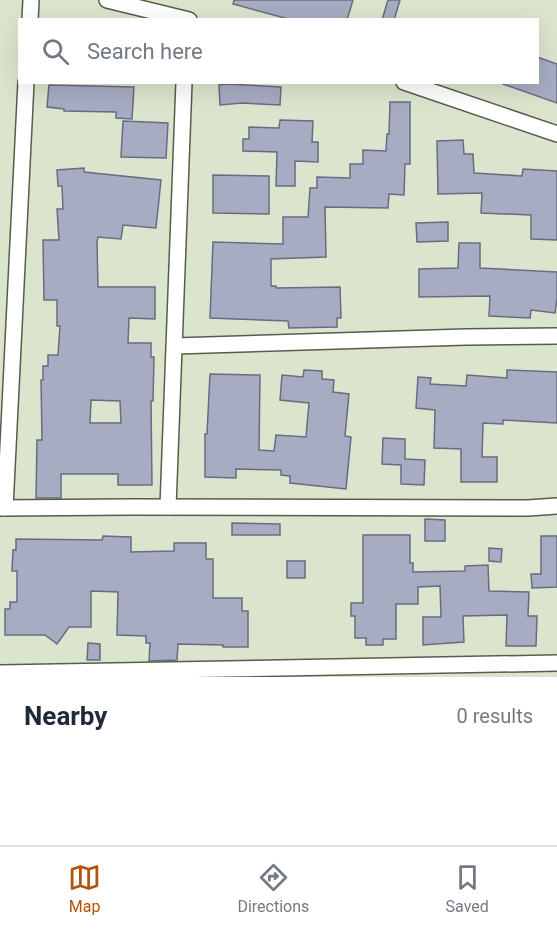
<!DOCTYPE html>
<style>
:root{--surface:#fff;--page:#f6f6f7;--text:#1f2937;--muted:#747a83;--line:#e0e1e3;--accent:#b45309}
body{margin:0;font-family:Roboto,sans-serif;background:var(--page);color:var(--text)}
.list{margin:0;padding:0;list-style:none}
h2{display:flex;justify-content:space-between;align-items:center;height:78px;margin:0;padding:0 24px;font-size:26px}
h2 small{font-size:20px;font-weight:400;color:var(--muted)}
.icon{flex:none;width:33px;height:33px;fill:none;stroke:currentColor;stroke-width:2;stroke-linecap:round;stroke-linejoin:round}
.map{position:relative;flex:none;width:557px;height:677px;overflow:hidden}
.search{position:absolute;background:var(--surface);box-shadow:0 6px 24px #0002;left:18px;right:18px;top:18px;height:66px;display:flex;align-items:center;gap:15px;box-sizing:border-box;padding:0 21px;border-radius:0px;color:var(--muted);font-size:22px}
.sheet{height:168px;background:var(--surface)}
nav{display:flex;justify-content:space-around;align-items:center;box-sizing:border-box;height:84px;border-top:2px solid var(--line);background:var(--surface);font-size:16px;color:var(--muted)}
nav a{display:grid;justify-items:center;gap:3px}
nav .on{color:var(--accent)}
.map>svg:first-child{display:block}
.building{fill:#a7acc2;stroke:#676c81;stroke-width:1.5;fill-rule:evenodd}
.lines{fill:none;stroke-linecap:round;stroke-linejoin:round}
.street-casing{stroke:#565e4a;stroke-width:18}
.street{stroke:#fff;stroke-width:15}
</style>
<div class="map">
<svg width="557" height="677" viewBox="0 0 557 677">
<rect width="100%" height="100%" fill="#dbe5ce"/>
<!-- building -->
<g class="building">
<path d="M 234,0 L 353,0 L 347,20 L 292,20 L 233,4 Z"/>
<path d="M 388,0 L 400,0 L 394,20 L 382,20 Z"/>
<path d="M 537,57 L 557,64 L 557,103 L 503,84 L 504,82 L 537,82 Z"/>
<path d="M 228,84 L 281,87 L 280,105 L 242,103 L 220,105 L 219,85 Z"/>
<path d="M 49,85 L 134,87 L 132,119 L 116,118 L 116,112 L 64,111 L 64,109 L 47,107 Z"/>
<path d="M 390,102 L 410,102 L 410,164 L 405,164 L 404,195 L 389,194 L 388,208 L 325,207 L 326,257 L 271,259 L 271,286 L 276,286 L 276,288 L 340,287 L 341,318 L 337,318 L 337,327 L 289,328 L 288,321 L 210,318 L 213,242 L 283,244 L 283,217 L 308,217 L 310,188 L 317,188 L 317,177 L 350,178 L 350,164 L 363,164 L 363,150 L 386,151 L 387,134 L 389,134 Z"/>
<path d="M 280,120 L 313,121 L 312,142 L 318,142 L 318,162 L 295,161 L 295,186 L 276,186 L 277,152 L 243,151 L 243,139 L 249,139 L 249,127 L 279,128 Z"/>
<path d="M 123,121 L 168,123 L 166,158 L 121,157 Z"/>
<path d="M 463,140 L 464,154 L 473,154 L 474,173 L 522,176 L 523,169 L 557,171 L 557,240 L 531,239 L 531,215 L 481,213 L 482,193 L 438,194 L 437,141 Z"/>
<path d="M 84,168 L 84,172 L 161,180 L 156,228 L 123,225 L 121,239 L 98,237 L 97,242 L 98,287 L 155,287 L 155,319 L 129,318 L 128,343 L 151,343 L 151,357 L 154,357 L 153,401 L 151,401 L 152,485 L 118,485 L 118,474 L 61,474 L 61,498 L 36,498 L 37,440 L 42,440 L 41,380 L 43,380 L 43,366 L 48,366 L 48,355 L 58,355 L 60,326 L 57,326 L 57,300 L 44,300 L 43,240 L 59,240 L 57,209 L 63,209 L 62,186 L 58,186 L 57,170 ZM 91,400 L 120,401 L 121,423 L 90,423 Z"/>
<path d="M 213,175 L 269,176 L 269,214 L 213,213 Z"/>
<path d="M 448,222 L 448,241 L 417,242 L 416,223 Z"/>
<path d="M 459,243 L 480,243 L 480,268 L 557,272 L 557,299 L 555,313 L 531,310 L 530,318 L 489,316 L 490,296 L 419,297 L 419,269 L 458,268 Z"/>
<path d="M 304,370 L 322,371 L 322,379 L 334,380 L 333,392 L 349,394 L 345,436 L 351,437 L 346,489 L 290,483 L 290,476 L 281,475 L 281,470 L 236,469 L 236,478 L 205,477 L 205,434 L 207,434 L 210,374 L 260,375 L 259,450 L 274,451 L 276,435 L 306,437 L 309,403 L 280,400 L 282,375 L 303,377 Z"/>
<path d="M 507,370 L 557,372 L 557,423 L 503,420 L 503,424 L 483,423 L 482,457 L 497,457 L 497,482 L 461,482 L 461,449 L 434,448 L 435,410 L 416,408 L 418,377 L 431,378 L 430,384 L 466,386 L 467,375 L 507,378 Z"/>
<path d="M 383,438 L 405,439 L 405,459 L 425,460 L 424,485 L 401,484 L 401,465 L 382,464 Z"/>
<path d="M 425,519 L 445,520 L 445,541 L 425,541 Z"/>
<path d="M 232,523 L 280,524 L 280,535 L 232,535 Z"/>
<path d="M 363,535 L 410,535 L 410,563 L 413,563 L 413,572 L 465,571 L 465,566 L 488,565 L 489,591 L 529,592 L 528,616 L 537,616 L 536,646 L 506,646 L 507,615 L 463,616 L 464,642 L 423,645 L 423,617 L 441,617 L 440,586 L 418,587 L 418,604 L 396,604 L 396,639 L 383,639 L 383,645 L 366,645 L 366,638 L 355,638 L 355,616 L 351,616 L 351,603 L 363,603 Z"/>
<path d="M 103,536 L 131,537 L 131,552 L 174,551 L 174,543 L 206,543 L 206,559 L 213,559 L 213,598 L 242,598 L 242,611 L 248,611 L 248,647 L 223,647 L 223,645 L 178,644 L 177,660 L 149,661 L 150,643 L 146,643 L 146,636 L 117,635 L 118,592 L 91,591 L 91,627 L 69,627 L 57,644 L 45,635 L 5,635 L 5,609 L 10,609 L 10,602 L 17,602 L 17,571 L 12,571 L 13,550 L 16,550 L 16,539 L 102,540 Z"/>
<path d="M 541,536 L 557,536 L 557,587 L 532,588 L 531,574 L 541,574 Z"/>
<path d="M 489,548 L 502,549 L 501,562 L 489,561 Z"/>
<rect x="287" y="561" width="18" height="17"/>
<path d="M 88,643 L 100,644 L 100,660 L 87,660 Z"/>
</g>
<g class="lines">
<!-- street casing -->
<g class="street-casing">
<g id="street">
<path d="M 107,0 L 189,20"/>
<path d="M 30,20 L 31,0"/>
<path d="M 404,82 L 557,134"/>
<path d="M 175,346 L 466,337 L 557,336"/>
<path d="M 168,507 L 184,82"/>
<path d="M 0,508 L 130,507 L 528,508 L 557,506"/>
<path d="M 5,508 L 26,82"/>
<path d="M 0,673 L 557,663"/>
</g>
</g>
<!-- street -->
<use href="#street" class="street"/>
</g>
</svg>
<div class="search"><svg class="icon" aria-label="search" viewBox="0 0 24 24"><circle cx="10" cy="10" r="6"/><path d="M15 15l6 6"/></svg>Search here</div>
</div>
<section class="sheet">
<h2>Nearby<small>0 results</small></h2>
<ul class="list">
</ul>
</section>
<nav>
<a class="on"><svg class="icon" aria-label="map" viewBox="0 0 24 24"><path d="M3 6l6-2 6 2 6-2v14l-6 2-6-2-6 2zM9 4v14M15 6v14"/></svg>Map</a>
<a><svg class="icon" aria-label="directions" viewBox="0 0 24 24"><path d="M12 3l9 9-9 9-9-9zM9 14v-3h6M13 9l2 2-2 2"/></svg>Directions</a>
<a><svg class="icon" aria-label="saved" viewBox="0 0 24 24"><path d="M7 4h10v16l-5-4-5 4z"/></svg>Saved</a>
</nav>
